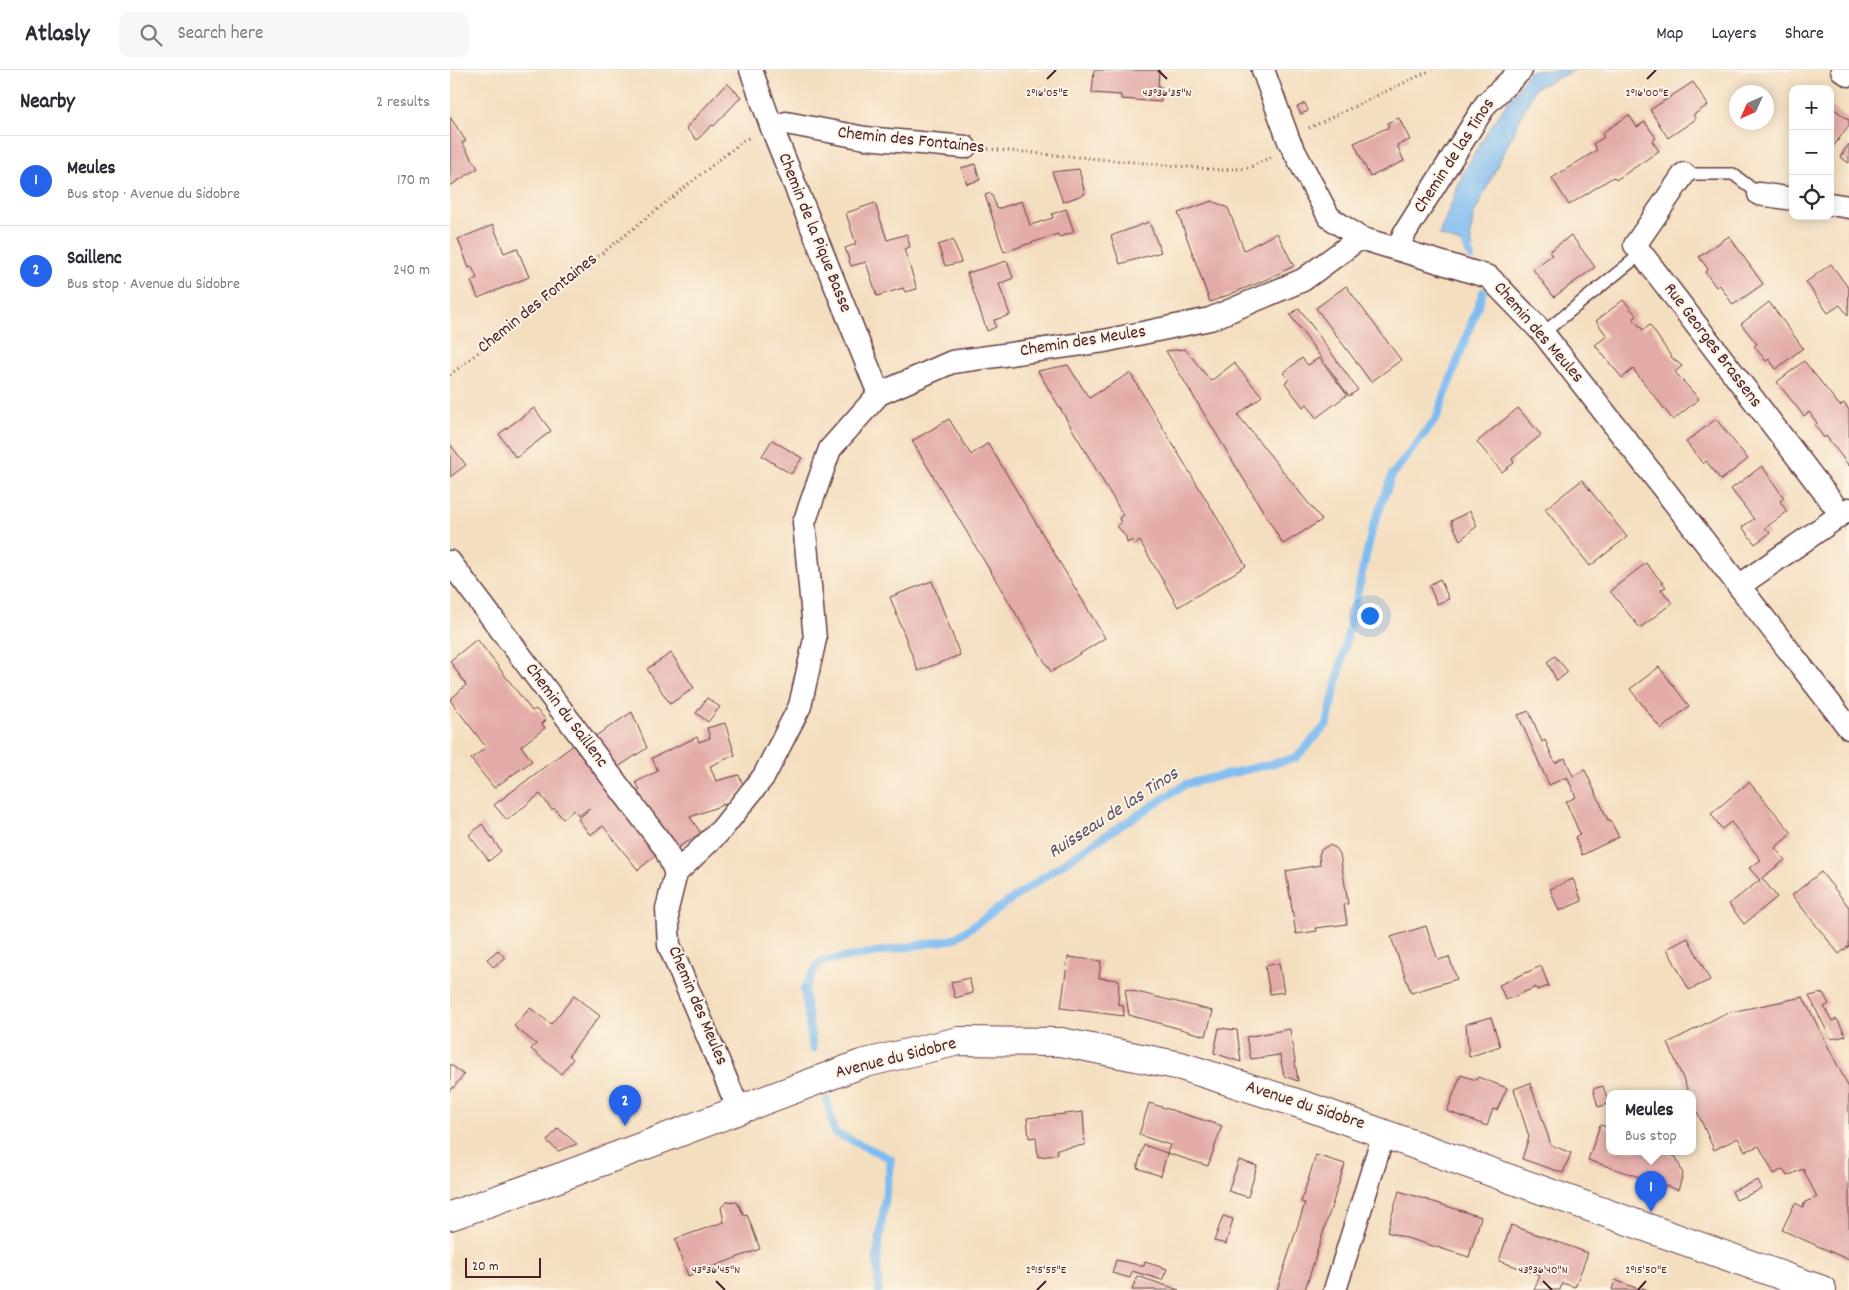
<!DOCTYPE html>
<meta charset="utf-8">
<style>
:root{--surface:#fff;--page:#f7f7f7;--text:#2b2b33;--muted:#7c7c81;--line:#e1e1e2;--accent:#2563eb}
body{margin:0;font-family:Dekko,sans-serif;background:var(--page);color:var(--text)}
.controls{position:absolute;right:15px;top:15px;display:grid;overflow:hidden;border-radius:10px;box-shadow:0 2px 12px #0003}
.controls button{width:45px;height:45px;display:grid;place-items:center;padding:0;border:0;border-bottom:1px solid var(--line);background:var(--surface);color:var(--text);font:25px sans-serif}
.compass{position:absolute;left:1279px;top:15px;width:45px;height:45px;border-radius:50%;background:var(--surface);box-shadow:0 2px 12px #0003;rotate:225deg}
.scale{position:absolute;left:15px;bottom:12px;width:76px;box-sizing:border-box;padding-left:5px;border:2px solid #4a1f2b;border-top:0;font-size:14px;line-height:18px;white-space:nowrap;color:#4a1f2b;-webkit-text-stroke:4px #fcf5e5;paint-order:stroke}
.you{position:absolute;left:919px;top:545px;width:18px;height:18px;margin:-12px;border:4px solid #fff;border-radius:50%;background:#1a73e8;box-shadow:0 0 0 8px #1a73e833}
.badge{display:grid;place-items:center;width:32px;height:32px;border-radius:50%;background:var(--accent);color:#fff;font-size:16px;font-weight:700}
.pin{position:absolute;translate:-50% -41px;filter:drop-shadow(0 1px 2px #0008)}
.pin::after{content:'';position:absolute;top:26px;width:18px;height:15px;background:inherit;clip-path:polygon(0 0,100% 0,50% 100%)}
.popup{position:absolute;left:1156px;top:1020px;width:90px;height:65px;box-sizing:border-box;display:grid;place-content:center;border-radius:10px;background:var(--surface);filter:drop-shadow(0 1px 4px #0005);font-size:16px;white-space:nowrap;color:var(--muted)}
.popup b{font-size:19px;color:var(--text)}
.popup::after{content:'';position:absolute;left:50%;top:100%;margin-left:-10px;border:10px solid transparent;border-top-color:var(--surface)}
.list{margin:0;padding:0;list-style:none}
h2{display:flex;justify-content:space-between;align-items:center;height:65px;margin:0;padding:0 20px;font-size:21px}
h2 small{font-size:16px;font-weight:400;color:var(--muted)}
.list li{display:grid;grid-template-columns:32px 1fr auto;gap:15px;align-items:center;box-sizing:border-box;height:90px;padding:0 20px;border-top:1px solid var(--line)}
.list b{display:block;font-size:19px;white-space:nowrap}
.list p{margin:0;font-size:16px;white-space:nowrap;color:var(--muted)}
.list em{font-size:16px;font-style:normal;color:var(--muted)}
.icon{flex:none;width:28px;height:28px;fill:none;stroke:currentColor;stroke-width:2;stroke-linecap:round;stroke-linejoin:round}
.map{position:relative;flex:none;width:1399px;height:1220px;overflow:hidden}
header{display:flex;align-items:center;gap:30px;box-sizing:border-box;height:70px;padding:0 25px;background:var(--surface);border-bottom:1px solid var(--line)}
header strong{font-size:24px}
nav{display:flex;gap:28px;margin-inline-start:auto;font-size:18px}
.search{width:350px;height:45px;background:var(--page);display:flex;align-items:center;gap:12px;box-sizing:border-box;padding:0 18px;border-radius:10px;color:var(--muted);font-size:19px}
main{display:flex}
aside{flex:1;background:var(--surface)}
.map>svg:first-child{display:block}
.water{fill:#7ebbf1;stroke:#646d8e}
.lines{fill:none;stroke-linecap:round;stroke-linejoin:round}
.stream{stroke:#7ebbf1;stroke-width:8}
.building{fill:#e3aba8}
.service-casing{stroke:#643c41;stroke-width:14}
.minor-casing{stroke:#643c41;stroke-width:25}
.secondary-casing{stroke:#643c41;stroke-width:30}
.path{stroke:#643c41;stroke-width:3;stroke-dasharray:1 4;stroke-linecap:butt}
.service{stroke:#fff;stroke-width:11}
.minor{stroke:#fff;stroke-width:22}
.secondary{stroke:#fff;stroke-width:28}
.ticks{fill:none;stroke:#4a1f2b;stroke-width:2}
.labels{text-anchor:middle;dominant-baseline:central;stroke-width:4;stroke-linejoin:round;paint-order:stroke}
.street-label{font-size:18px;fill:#4a1f2b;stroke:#fcf5e5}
.water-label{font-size:19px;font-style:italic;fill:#5a4e66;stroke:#fcf5e5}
.ticks-label{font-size:12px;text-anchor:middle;fill:#4a1f2b;stroke:#fcf5e5;stroke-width:4;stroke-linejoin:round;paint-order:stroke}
</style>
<header>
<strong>Atlasly</strong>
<div class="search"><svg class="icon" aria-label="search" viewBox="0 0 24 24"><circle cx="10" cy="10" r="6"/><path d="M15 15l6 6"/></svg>Search here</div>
<nav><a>Map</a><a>Layers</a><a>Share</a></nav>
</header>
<main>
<aside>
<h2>Nearby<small>2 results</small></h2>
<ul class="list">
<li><span class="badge">1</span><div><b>Meules</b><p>Bus stop · Avenue du Sidobre</p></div><em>170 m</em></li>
<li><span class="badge">2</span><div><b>Saillenc</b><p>Bus stop · Avenue du Sidobre</p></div><em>240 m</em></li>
</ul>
</aside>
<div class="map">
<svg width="1399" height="1220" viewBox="0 0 1399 1220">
<rect width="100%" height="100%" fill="#fcf5e5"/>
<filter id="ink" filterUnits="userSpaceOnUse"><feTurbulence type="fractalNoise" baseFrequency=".02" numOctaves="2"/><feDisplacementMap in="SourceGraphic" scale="10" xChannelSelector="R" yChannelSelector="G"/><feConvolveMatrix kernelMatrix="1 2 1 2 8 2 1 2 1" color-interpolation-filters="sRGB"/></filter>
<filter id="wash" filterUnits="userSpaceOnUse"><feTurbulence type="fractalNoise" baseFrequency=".0096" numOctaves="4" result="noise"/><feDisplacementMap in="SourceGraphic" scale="20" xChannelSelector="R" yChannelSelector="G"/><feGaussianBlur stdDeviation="1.12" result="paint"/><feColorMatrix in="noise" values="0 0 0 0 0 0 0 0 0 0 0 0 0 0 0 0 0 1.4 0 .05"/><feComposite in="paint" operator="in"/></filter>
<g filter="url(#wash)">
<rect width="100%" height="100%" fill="#f4dec0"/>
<!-- water -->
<path class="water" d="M 1125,0 L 1085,18 L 1024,144 L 1020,165 L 1023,178 L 989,165 L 1014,101 L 1039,59 L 1080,1 Z"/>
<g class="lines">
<!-- stream -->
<g class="stream">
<path d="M 1016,166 L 1016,175 L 1021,187"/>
<path d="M 363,979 L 354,919 L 369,892 L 504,869 L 633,780 L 736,714 L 846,688 L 877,654 L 922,460 L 942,405 L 986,349 L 1033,222"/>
<path d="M 377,1030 L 384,1062 L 441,1089 L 427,1186 L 429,1220"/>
</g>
</g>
<g id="blocks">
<!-- building -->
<g class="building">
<path d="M 644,0 L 709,0 L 708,17 L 712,17 L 711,32 L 671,29 L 671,25 L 642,23 Z"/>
<path d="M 1243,12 L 1258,35 L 1243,45 L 1246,49 L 1218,68 L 1200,40 Z"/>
<path d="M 277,13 L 291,27 L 264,56 L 262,55 L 247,70 L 236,58 Z"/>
<path d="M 855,33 L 858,41 L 851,44 L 847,37 Z"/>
<path d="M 1380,36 L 1399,50 L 1399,55 L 1380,81 Z"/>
<path d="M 1179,45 L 1187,57 L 1195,52 L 1206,68 L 1202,71 L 1209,81 L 1166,110 L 1163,107 L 1119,135 L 1102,108 L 1147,80 L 1143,74 L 1154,67 L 1152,63 Z"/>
<path d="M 0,47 L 16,71 L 12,73 L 28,98 L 0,116 Z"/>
<path d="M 949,48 L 960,70 L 947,75 L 954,91 L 920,107 L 904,73 L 939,57 L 937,53 Z"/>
<path d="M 1399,74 L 1399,93 L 1390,87 Z"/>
<path d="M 525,94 L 530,110 L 517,114 L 511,98 Z"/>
<path d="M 629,99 L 635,124 L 613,132 L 602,102 Z"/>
<path d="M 541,123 L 547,139 L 572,131 L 580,155 L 603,148 L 602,144 L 616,139 L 624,162 L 609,167 L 608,164 L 554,182 L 535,125 Z"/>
<path d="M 762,131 L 778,138 L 794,180 L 827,163 L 844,196 L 811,212 L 760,232 L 728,143 Z"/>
<path d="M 425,133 L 437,170 L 457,164 L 460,177 L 454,179 L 467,219 L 455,222 L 453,218 L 427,226 L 416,192 L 401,196 L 395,178 L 406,174 L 396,143 Z"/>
<path d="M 699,152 L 711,182 L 670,194 L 661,166 Z"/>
<path d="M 43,155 L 54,183 L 67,178 L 79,207 L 28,228 L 21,211 L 27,208 L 22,197 L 19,198 L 8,169 Z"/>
<path d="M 1121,165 L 1145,197 L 1104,227 L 1083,199 L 1102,185 L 1099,182 Z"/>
<path d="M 1279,166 L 1313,214 L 1283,235 L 1270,215 L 1266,217 L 1255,202 L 1258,199 L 1249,187 Z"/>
<path d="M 503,170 L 511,192 L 495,196 L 488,175 Z"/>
<path d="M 557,191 L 563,208 L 549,214 L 560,245 L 544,250 L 546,257 L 537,261 L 517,203 Z"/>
<path d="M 1381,194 L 1399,219 L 1398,245 L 1390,235 L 1378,243 L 1356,212 Z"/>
<path d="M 896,216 L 951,290 L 921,312 L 866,238 Z"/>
<path d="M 1173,230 L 1187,246 L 1183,249 L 1193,260 L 1200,255 L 1222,288 L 1232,296 L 1225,302 L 1249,329 L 1223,350 L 1183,299 L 1172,308 L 1145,275 L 1157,266 L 1146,251 Z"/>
<path d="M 1319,232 L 1353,278 L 1326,299 L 1319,289 L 1316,291 L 1304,276 L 1307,274 L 1291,254 Z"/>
<path d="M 849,238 L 908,320 L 899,326 L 840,245 Z"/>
<path d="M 735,279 L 761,311 L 784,293 L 812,326 L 788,345 L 872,450 L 833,474 L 716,281 Z"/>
<path d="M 852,288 L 858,295 L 869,288 L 897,325 L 866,348 L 857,334 L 853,337 L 835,313 L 839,309 L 833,303 Z"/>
<path d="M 1354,291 L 1390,336 L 1394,333 L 1399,340 L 1399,396 L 1376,366 L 1374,368 L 1365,355 L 1367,353 L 1359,342 L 1354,346 L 1327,312 Z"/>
<path d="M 618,295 L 639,328 L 680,303 L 796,496 L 728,537 L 690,471 L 684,475 L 682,470 L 677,473 L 676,467 L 667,456 L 671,453 L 669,448 L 673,445 L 588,301 Z"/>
<path d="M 84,338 L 101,361 L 66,388 L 49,364 Z"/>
<path d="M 1068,338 L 1091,365 L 1062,389 L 1064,393 L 1052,402 L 1027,372 Z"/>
<path d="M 499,349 L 521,385 L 538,373 L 655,568 L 601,602 L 462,371 Z"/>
<path d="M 1266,349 L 1298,389 L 1271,410 L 1256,391 L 1253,394 L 1236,372 Z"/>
<path d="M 322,370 L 352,388 L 341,404 L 312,386 Z"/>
<path d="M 0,374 L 16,395 L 0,407 Z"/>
<path d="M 1312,396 L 1334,428 L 1330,431 L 1337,442 L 1315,458 L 1320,463 L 1305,474 L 1292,457 L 1304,449 L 1281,419 Z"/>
<path d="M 1132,410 L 1177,467 L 1140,496 L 1095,439 Z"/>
<path d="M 1020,441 L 1027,456 L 1010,470 L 1001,451 Z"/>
<path d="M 1196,493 L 1216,517 L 1211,519 L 1222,533 L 1190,558 L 1160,521 Z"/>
<path d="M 990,509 L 999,529 L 987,534 L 979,515 Z"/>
<path d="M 482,511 L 510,585 L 468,601 L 440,527 Z"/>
<path d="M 27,569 L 82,641 L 86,639 L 96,650 L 92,654 L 95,658 L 71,676 L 82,691 L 44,718 L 21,689 L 36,677 L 0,630 L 16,615 L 0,591 Z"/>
<path d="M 221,583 L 244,618 L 220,634 L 197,599 Z"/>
<path d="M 1105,586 L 1118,602 L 1107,611 L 1097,592 Z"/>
<path d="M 1209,597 L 1239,636 L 1211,659 L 1180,619 Z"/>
<path d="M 257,628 L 270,637 L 258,652 L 246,643 Z"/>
<path d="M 1079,641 L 1092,672 L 1095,670 L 1105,693 L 1115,688 L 1123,706 L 1135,700 L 1158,750 L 1160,750 L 1169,767 L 1132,785 L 1125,767 L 1130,764 L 1116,732 L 1126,727 L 1117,707 L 1099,715 L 1068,645 Z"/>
<path d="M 182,642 L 197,678 L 168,697 L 144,667 Z"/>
<path d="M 275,653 L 285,685 L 260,696 L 266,711 L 289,705 L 294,718 L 276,735 L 275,734 L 240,747 L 251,763 L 226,779 L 187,722 L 190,720 L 186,712 L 208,701 L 202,688 L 247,667 L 249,672 L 260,668 L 257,658 Z"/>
<path d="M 125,674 L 207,784 L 188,800 L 153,756 L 140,765 L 128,749 L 140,739 L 139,738 L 129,746 L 124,740 L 113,749 L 104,738 L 102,740 L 90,724 L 57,750 L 44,735 Z"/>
<path d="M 1299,712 L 1342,763 L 1325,778 L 1335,790 L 1312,808 L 1327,827 L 1294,854 L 1279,834 L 1310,810 L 1299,798 L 1311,790 L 1281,752 L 1272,759 L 1261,744 Z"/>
<path d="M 32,754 L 51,781 L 39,791 L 19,765 Z"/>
<path d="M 879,775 L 886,778 L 890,784 L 898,834 L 894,834 L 897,854 L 866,858 L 867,861 L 846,864 L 836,801 L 870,795 L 869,785 L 871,780 Z"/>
<path d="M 1371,802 L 1399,837 L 1399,876 L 1389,884 L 1342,825 Z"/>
<path d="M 1123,809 L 1132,831 L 1109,841 L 1100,819 Z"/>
<path d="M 976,856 L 988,890 L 999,887 L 1007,909 L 961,923 L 941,867 Z"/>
<path d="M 1238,868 L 1260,910 L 1239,920 L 1217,879 Z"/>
<path d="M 48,880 L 55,888 L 43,897 L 37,889 Z"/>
<path d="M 618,887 L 651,891 L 649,908 L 669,910 L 668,934 L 673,935 L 674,946 L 611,938 Z"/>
<path d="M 829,893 L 834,922 L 820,924 L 815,896 Z"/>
<path d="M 1091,896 L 1099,916 L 1087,920 L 1086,917 L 1056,930 L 1049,915 Z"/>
<path d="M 519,908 L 523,923 L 505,928 L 501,912 Z"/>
<path d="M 675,919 L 763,941 L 756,966 L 679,945 Z"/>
<path d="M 1373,923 L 1379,934 L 1374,937 L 1382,951 L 1387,949 L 1396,966 L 1381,969 L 1359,926 Z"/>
<path d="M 124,926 L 150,946 L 119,985 L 123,989 L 111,1004 L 81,979 L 86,974 L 64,956 L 80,938 L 101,954 Z"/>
<path d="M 1353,927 L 1399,1018 L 1399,1190 L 1332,1160 L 1345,1133 L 1353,1137 L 1355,1132 L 1367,1127 L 1353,1099 L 1337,1106 L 1333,1099 L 1324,1104 L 1309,1076 L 1295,1081 L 1288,1068 L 1264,1080 L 1242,1030 L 1242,1023 L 1239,1023 L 1218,973 L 1276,943 Z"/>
<path d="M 1041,947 L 1050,976 L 1019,987 L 1016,954 Z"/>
<path d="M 769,958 L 787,960 L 791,992 L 764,983 Z"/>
<path d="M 840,959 L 848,1011 L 834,1006 L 830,985 L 801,989 L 796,967 Z"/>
<path d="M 0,994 L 14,1005 L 0,1021 Z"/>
<path d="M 1011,1005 L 1026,1010 L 1028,1007 L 1057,1018 L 1047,1040 L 1043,1039 L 1037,1056 L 997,1041 Z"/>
<path d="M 1080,1013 L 1101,1075 L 1121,1083 L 1113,1103 L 1072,1089 L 1079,1067 L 1064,1019 Z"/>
<path d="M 1153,1016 L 1159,1034 L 1148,1037 L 1143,1019 Z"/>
<path d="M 699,1033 L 772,1056 L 758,1096 L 717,1083 L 720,1075 L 689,1065 Z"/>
<path d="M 633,1042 L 635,1075 L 607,1079 L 607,1085 L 588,1087 L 586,1067 L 579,1068 L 577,1048 Z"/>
<path d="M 1150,1055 L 1160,1058 L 1160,1081 L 1209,1081 L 1226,1087 L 1233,1104 L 1228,1120 L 1138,1090 Z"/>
<path d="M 108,1058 L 127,1074 L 108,1081 L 97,1071 Z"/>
<path d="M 694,1075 L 717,1083 L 711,1106 L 687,1098 Z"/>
<path d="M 866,1085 L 895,1094 L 855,1220 L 827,1220 L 855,1133 L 851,1132 Z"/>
<path d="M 789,1090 L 807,1096 L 798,1127 L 778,1121 Z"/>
<path d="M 1308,1110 L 1312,1119 L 1286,1130 L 1282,1121 Z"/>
<path d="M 949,1121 L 1031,1147 L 1019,1187 L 937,1162 Z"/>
<path d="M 278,1131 L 287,1132 L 294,1145 L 297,1144 L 310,1179 L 238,1206 L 225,1169 L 274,1152 L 271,1137 Z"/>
<path d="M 773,1146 L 783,1149 L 776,1174 L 764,1171 Z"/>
<path d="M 1061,1155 L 1138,1183 L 1125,1217 L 1112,1213 L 1110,1220 L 1084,1220 L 1090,1205 L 1049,1191 Z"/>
<path d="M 666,1190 L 694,1196 L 695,1192 L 717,1199 L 712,1210 L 682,1201 L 680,1208 L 662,1203 Z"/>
<path d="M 687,1206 L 729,1220 L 682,1220 Z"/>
<path d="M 1165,1210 L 1191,1220 L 1192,1218 L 1198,1220 L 1162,1220 Z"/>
</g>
</g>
</g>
<g filter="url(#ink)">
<use href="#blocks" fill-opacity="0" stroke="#643c41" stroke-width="1"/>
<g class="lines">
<!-- service casing -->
<g class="service-casing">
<g id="service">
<path d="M 1234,104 L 1283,104 L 1309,124"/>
<path d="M 1093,263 L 1192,183"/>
</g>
</g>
<!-- minor casing -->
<g class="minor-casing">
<g id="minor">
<path d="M 301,0 L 322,58 L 429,324"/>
<path d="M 813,0 L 839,71 L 879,147 L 910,168"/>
<path d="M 1392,0 L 1399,5"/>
<path d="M 322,58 L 336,53 L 415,68 L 515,77"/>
<path d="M 1234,104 L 1185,175 L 1391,444"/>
<path d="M 1309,124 L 1343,129"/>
<path d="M 1380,134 L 1399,137"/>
<path d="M 948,179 L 954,164 L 1036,34 L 1071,0"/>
<path d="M 0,492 L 215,778 L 226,803"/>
<path d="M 1289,516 L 1399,439"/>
<path d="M 289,1040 L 219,875 L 217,839 L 226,803 L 271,760 L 314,706 L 350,636 L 365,569 L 354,453 L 380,379 L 429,324 L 502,292 L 654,271 L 760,249 L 853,210 L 910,168 L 1039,207 L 1093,263 L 1399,658"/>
<path d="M 885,1220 L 934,1063"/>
</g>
</g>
<!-- secondary casing -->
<g class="secondary-casing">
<path id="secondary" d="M 0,1146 L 111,1107 L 411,994 L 509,971 L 611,972 L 731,996 L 856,1036 L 1372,1220"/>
</g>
<!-- path -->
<g class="path">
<path d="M 859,58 L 981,0"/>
<path d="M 538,79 L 772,100 L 798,98 L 821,87"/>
<path d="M 0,305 L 294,70 L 301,67"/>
</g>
<!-- service -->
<use href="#service" class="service"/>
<!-- minor -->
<use href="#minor" class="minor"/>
<!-- secondary -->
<use href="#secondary" class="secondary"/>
</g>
</g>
<!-- ticks -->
<path class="ticks" d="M 708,0 L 717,9M 597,9 L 606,0M 1197,9 L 1206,0M 266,1211 L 275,1220M 1093,1211 L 1102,1220M 587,1220 L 596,1211M 1188,1220 L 1196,1211"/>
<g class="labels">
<!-- street labels -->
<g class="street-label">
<text transform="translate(461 71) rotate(6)">Chemin des Fontaines</text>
<text transform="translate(1005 86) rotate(-57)">Chemin de las Tinos</text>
<text transform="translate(364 163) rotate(68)">Chemin de la Pique Basse</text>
<text transform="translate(88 234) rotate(-39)">Chemin des Fontaines</text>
<text transform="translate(1088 263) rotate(49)">Chemin des Meules</text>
<text transform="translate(633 272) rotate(-9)">Chemin des Meules</text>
<text transform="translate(1262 276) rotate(53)">Rue Georges Brassens</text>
<text transform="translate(116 646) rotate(53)">Chemin du Saillenc</text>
<text transform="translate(247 936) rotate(67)">Chemin des Meules</text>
<text transform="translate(446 989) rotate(-14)">Avenue du Sidobre</text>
<text transform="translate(855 1036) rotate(18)">Avenue du Sidobre</text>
</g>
<!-- water labels -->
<g class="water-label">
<text transform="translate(664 744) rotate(-33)">Ruisseau de las Tinos</text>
</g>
</g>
<g class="ticks-label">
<text x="597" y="26">2°16'05"E</text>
<text x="717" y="26">43°36'35"N</text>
<text x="1197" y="26">2°16'00"E</text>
<text x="596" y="1203">2°15'55"E</text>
<text x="1196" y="1203">2°15'50"E</text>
<text x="266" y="1203">43°36'45"N</text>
<text x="1093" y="1203">43°36'40"N</text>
</g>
</svg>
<div class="controls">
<button>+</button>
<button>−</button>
<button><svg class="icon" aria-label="locate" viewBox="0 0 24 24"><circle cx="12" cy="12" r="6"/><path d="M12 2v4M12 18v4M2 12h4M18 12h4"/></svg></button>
</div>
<svg class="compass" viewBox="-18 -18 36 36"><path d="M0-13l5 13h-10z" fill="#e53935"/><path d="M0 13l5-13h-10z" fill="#7c7c81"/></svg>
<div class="scale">20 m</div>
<div class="you"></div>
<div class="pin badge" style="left:1201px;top:1142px">1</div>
<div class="popup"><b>Meules</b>Bus stop</div>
<div class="pin badge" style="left:175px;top:1056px">2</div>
</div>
</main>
